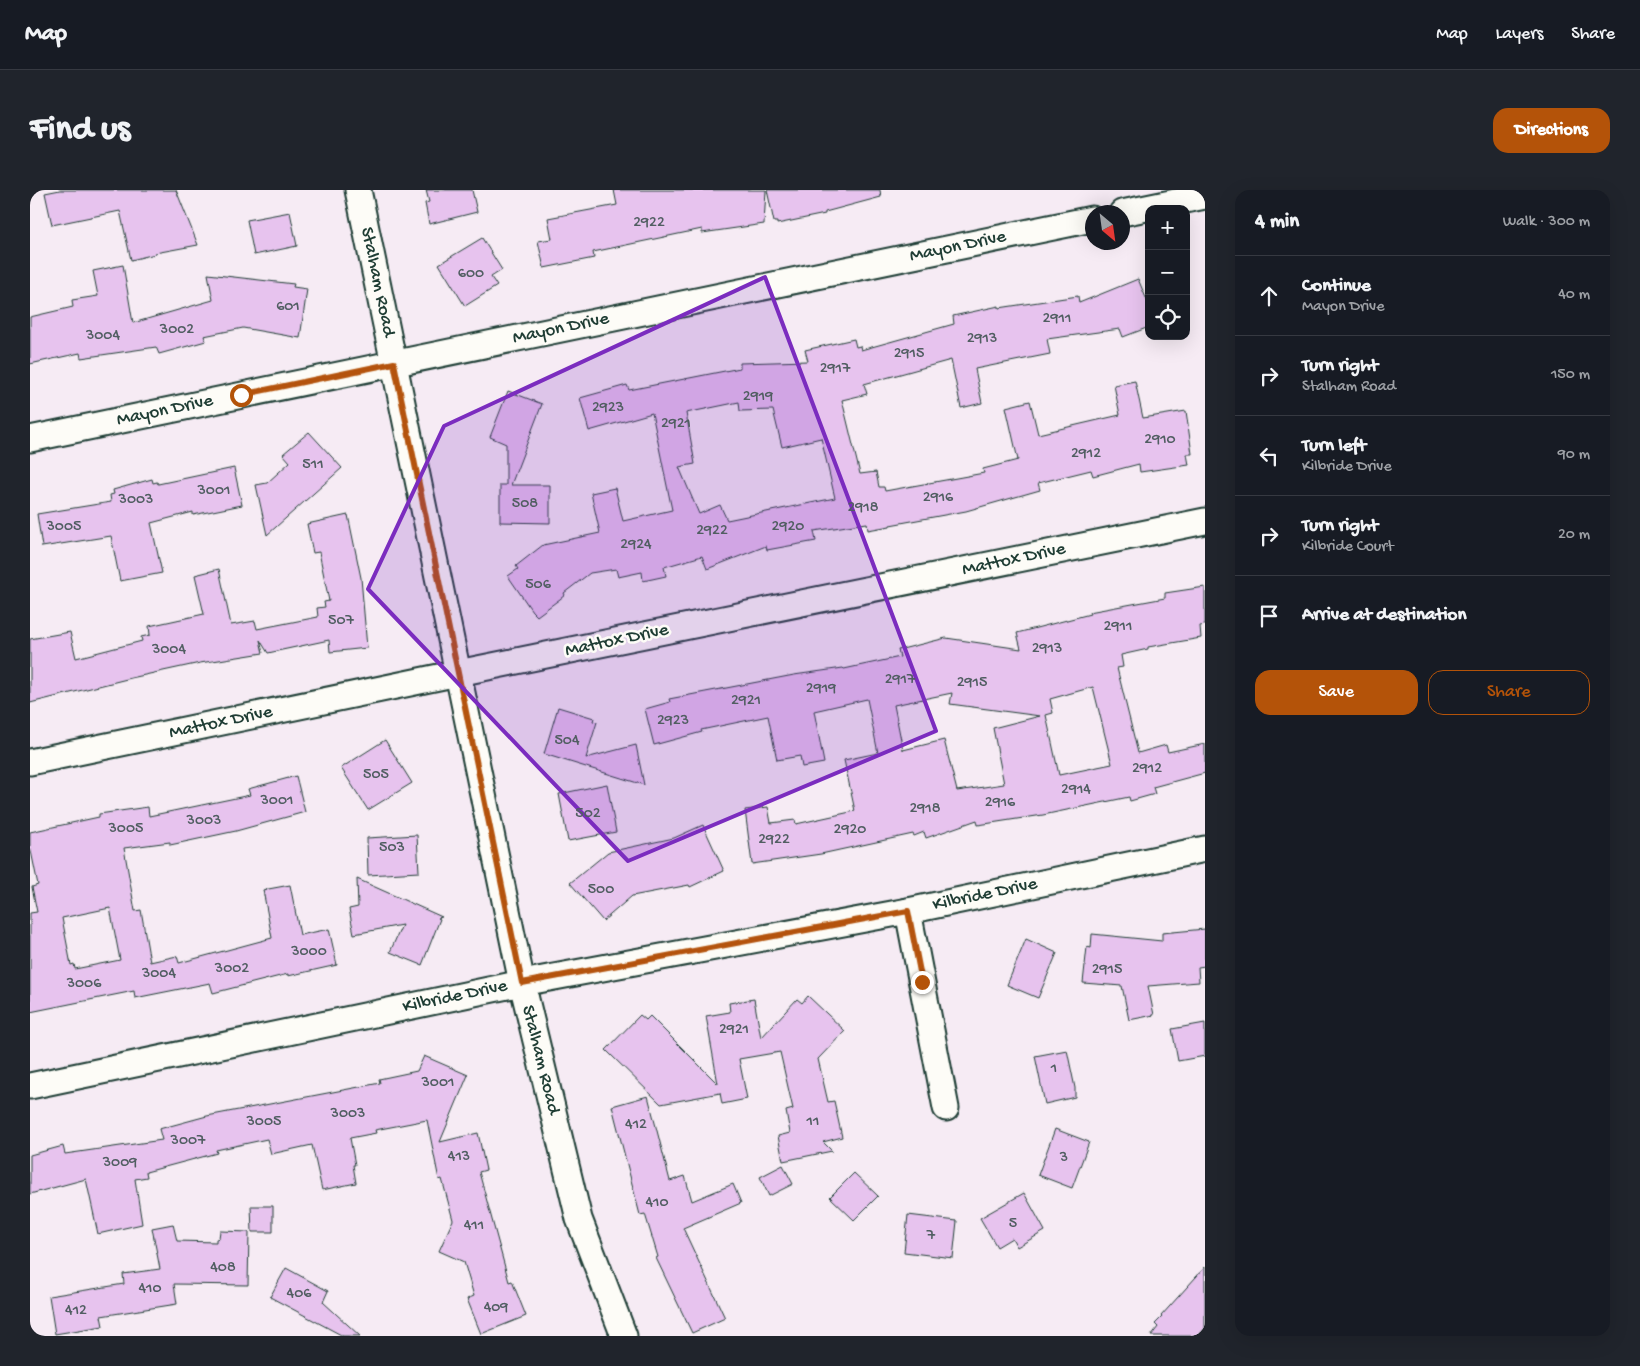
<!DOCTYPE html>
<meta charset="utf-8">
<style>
:root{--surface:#171b24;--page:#20242c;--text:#f1f3f6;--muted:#9ea1a6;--line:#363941;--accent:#b45309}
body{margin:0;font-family:"Gochi Hand",sans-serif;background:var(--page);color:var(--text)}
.controls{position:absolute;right:15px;top:15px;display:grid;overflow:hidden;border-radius:10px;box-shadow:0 5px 20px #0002}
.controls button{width:45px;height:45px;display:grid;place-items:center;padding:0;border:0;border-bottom:1px solid var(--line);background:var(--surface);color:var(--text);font:25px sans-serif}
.compass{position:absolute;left:1055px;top:15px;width:45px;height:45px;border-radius:50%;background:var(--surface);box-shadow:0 5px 20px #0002;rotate:151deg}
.stop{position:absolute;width:15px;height:15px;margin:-11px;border:4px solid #b45309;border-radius:50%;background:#fff}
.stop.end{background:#b45309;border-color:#fff;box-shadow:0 1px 5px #0008}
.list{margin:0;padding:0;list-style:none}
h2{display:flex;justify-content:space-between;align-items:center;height:65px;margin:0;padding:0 20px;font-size:21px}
h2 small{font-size:16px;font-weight:400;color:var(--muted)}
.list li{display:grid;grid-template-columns:32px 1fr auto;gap:15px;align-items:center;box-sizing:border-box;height:80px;padding:0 20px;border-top:1px solid var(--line)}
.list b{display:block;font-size:19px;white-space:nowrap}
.list p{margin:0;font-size:16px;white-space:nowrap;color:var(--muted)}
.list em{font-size:16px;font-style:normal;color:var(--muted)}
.actions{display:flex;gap:10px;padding:15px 20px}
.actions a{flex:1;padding:11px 0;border:1px solid var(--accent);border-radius:15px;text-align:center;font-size:18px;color:var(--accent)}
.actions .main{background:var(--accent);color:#fff}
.icon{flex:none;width:28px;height:28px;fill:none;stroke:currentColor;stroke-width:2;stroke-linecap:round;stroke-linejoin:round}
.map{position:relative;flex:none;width:1175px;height:1146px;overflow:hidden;border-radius:15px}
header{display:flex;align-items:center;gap:30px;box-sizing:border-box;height:70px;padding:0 25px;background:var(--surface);border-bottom:1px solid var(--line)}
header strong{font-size:24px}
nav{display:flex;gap:28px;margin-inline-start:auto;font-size:18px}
.intro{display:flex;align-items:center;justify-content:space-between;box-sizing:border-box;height:120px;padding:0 30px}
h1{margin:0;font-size:35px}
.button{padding:12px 22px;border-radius:15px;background:var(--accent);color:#fff;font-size:18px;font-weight:700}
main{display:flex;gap:30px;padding:0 30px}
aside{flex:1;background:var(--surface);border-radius:15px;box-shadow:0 5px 20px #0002}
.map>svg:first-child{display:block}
.building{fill:#e7c3ee;stroke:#1f3d34;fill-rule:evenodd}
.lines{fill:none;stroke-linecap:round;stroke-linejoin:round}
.minor-casing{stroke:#1f3d34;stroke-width:29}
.minor{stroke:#fdfcf7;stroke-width:25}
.route{stroke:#b45309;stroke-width:6}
.marked{fill:#7b2cbf;fill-opacity:0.2;stroke:#7b2cbf;stroke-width:4;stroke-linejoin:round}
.labels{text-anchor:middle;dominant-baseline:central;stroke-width:5;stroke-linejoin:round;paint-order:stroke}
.number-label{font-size:16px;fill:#515e62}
.street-label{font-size:19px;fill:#1f3d34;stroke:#fdfcf7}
</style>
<header>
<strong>Map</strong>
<nav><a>Map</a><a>Layers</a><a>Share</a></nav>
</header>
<div class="intro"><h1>Find us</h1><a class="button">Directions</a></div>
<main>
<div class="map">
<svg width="1175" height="1146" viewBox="0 0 1175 1146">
<rect width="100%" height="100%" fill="#f6ebf4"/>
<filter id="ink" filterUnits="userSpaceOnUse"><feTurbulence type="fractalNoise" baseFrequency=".02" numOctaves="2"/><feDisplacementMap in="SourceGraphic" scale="10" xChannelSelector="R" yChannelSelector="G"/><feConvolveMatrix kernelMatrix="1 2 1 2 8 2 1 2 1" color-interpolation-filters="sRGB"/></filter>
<g filter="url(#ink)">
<!-- building -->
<g class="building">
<path d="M 30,0 L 146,0 L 168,55 L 125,63 L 125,64 L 101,70 L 90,21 L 22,35 L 15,3 Z"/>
<path d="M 396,0 L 442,0 L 447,22 L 399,34 L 395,13 L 399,12 Z"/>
<path d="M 584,0 L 736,0 L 734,34 L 672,43 L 672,39 L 563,62 L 564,68 L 514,78 L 508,51 L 522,49 L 518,28 L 587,15 Z"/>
<path d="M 737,0 L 850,0 L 851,7 L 795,22 L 795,24 L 747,34 L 747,32 L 744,32 Z"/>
<path d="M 260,22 L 267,56 L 224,65 L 217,30 Z"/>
<path d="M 452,48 L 472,80 L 461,87 L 467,96 L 435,116 L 409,74 Z"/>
<path d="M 93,75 L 103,133 L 183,110 L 178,84 L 264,94 L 263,97 L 277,99 L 270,148 L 213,138 L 174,146 L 176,151 L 129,164 L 126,157 L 51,168 L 50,163 L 0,174 L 0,127 L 43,117 L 42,110 L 68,106 L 63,81 Z"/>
<path d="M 1108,89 L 1119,115 L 1119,137 L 1093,147 L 1090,139 L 1017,149 L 1020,164 L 945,179 L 952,213 L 931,218 L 921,170 L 834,194 L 837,204 L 812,210 L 830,284 L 846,282 L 849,297 L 854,297 L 855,301 L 954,283 L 953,279 L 988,270 L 976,217 L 1000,211 L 1008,244 L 1090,225 L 1084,195 L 1105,191 L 1113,228 L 1156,221 L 1162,264 L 1157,264 L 1159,275 L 1110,282 L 1109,274 L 1063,286 L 1061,280 L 1008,293 L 1010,300 L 936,321 L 860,335 L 860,336 L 838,340 L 837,333 L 784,341 L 786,351 L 737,360 L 736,356 L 677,379 L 672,366 L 634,377 L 636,386 L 613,391 L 612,382 L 588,387 L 586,379 L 560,383 L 534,403 L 535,405 L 530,409 L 507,426 L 502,421 L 478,386 L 488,379 L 486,376 L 513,355 L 570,343 L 561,303 L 585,298 L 593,331 L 642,320 L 622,223 L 559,241 L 550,208 L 597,195 L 599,200 L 710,178 L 710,173 L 778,171 L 775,160 L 824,149 L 826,157 L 830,156 L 831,160 L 924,134 L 923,126 L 969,116 L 969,118 L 1048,106 L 1049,113 ZM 709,212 L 710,221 L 743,220 L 752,257 L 791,248 L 805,308 L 697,330 L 690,315 L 669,324 L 649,277 L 665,274 L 656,223 Z"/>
<path d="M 478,201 L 512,214 L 481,295 L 520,295 L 520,333 L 470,332 L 470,295 L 476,295 L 476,254 L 460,247 Z"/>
<path d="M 279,242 L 312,278 L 237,345 L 226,295 L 237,293 L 260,272 L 253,264 Z"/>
<path d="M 204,278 L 212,315 L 163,325 L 163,322 L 121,333 L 132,383 L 90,391 L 81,346 L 12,357 L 7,324 L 81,312 L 80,305 L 84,304 L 83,300 L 122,289 L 123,293 L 127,292 L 128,294 Z"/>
<path d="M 318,325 L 331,388 L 337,458 L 300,462 L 299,450 L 238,463 L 230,450 L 233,463 L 170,473 L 101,488 L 0,513 L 0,449 L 40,442 L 46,468 L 112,451 L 111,447 L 120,445 L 119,436 L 174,424 L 165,385 L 189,379 L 201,435 L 225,431 L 227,439 L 288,427 L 287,418 L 295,417 L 294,412 L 299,411 L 289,362 L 283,363 L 277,334 Z"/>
<path d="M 1175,397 L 1175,435 L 1170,436 L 1171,448 L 1118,457 L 1118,459 L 1091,465 L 1093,477 L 1087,478 L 1108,563 L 1136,555 L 1138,562 L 1175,554 L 1175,583 L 1123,597 L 1125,604 L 1100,611 L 1099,607 L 1013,625 L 948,635 L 947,630 L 896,648 L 894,642 L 884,646 L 883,644 L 791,664 L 722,674 L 715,620 L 738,617 L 741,633 L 765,630 L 766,634 L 825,621 L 814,570 L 848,563 L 837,509 L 784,521 L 794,573 L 772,577 L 770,566 L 747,570 L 738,526 L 671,540 L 672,542 L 624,555 L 615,519 L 640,512 L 639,509 L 764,485 L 813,478 L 814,479 L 870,467 L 868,460 L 916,448 L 991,459 L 987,443 L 1060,424 L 1059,422 L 1135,408 L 1135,403 ZM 1063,497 L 1082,574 L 1029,585 L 1016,525 L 1023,523 L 1020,509 ZM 922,503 L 920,514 L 1010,526 L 963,538 L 974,594 L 927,601 L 914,550 L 873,560 L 864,515 Z"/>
<path d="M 528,517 L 564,528 L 563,531 L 567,532 L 556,568 L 606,555 L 614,595 L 514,564 Z"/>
<path d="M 355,550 L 382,593 L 338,620 L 311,578 Z"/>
<path d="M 266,586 L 275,622 L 206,641 L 140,655 L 140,652 L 94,658 L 105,721 L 111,720 L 120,772 L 147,766 L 149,773 L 242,748 L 233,700 L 260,695 L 270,745 L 299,739 L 307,775 L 258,786 L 258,784 L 183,803 L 180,793 L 105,808 L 104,801 L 0,822 L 0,723 L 7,722 L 2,697 L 8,695 L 0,656 L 0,642 L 69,627 L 69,624 L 118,617 L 119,626 L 220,605 L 218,599 ZM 80,718 L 90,770 L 45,779 L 44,774 L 41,775 L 32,728 Z"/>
<path d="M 577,594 L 586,642 L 538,651 L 529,604 Z"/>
<path d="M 673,635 L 694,681 L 660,697 L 659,695 L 602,706 L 573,731 L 540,693 L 578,662 L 644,648 Z"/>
<path d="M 387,645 L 389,682 L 338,685 L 337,648 Z"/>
<path d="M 327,689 L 412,727 L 408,728 L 410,729 L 392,775 L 360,762 L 372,735 L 324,744 L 319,719 L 328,717 Z"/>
<path d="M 1175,739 L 1175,776 L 1168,777 L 1169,792 L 1118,796 L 1124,825 L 1099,830 L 1092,796 L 1053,793 L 1057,757 L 1061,758 L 1062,744 L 1132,751 L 1132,743 Z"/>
<path d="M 996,749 L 1027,763 L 1008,808 L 977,795 Z"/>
<path d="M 778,806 L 815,841 L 788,869 L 798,912 L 804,911 L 812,947 L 793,952 L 802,961 L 753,971 L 748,946 L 760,943 L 756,921 L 763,919 L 750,862 L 709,869 L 717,909 L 692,914 L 690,903 L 631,914 L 576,860 L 610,825 L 616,830 L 620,826 L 688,894 L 676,826 L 700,822 L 699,813 L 724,809 L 731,848 L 767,809 L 772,813 Z"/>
<path d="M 1175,833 L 1175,866 L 1148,871 L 1142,839 Z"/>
<path d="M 1037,860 L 1045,898 L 1045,907 L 1015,914 L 1005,866 Z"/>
<path d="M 394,866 L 438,885 L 410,952 L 448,943 L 456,980 L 449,982 L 479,1092 L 482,1091 L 496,1126 L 451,1144 L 437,1109 L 444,1106 L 434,1072 L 409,1061 L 423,1030 L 412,989 L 409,990 L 397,930 L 345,940 L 346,943 L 320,948 L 325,975 L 323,975 L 326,993 L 292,1000 L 282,955 L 241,964 L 237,949 L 186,960 L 187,963 L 116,982 L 117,987 L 105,989 L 112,1034 L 68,1044 L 56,989 L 0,1004 L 0,965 L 33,956 L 35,964 L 132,950 L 129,939 L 177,926 L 350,893 L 349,889 L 387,881 Z"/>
<path d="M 618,906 L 640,991 L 655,986 L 662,1011 L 703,994 L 711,1013 L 653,1038 L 695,1128 L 662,1143 L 626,1068 L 628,1067 L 615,1024 L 610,1025 L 582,916 Z"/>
<path d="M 1025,939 L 1059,952 L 1042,998 L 1008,985 Z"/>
<path d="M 753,975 L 763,994 L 739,1006 L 730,987 Z"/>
<path d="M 824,983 L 848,1006 L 824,1030 L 800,1007 Z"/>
<path d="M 994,1003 L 1015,1041 L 987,1057 L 982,1048 L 967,1057 L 950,1028 Z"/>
<path d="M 221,1016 L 243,1016 L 243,1042 L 222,1042 Z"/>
<path d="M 878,1025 L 927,1031 L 923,1068 L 874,1062 Z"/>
<path d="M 143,1034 L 147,1051 L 186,1052 L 186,1049 L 189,1048 L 190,1041 L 219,1042 L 218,1095 L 144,1094 L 147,1114 L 71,1126 L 73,1136 L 25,1144 L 19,1106 L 94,1094 L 93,1084 L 130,1079 L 122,1038 Z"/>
<path d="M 1175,1077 L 1175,1138 L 1168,1146 L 1121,1146 L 1128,1137 L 1125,1134 L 1132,1127 L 1131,1126 Z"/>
<path d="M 256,1078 L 298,1101 L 293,1112 L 330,1146 L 313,1146 L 240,1107 Z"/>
</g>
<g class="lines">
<!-- minor casing -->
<g class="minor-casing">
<g id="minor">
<path d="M 328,0 L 492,793 L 549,1029 L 594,1146"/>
<path d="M 1092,23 L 1175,6"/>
<path d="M 0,249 L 1062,29"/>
<path d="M 0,572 L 428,483 L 1175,331"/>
<path d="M 878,721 L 916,918"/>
<path d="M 0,896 L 492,793 L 878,721 L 1175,659"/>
</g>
</g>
<!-- minor -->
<use href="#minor" class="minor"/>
</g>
</g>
<g class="lines" filter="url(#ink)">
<!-- route -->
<path class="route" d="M 211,205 L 364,173 L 492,793 L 878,721 L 892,792"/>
</g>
<!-- marked area -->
<path class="marked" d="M 735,87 L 906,541 L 598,671 L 338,399 L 414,236 Z"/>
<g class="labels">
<!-- number labels -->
<g class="number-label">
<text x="619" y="33">2922</text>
<text x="441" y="84">600</text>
<text x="258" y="117">601</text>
<text x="1027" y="129">2911</text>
<text x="147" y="140">3002</text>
<text x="73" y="146">3004</text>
<text x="952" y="149">2913</text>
<text x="879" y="164">2915</text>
<text x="805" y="179">2917</text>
<text x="728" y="207">2919</text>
<text x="578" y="218">2923</text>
<text x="646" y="234">2921</text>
<text x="1130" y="250">2910</text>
<text x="1056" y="264">2912</text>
<text x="283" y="275">511</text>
<text x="184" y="301">3001</text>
<text x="908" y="308">2916</text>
<text x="106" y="310">3003</text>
<text x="495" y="314">508</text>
<text x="833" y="318">2918</text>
<text x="34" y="337">3005</text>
<text x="758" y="337">2920</text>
<text x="682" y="341">2922</text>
<text x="606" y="355">2924</text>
<text x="508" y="395">506</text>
<text x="311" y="431">507</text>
<text x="1088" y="437">2911</text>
<text x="1017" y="459">2913</text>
<text x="139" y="460">3004</text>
<text x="870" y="490">2917</text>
<text x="942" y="493">2915</text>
<text x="791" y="499">2919</text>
<text x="716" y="511">2921</text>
<text x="643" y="531">2923</text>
<text x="537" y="551">504</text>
<text x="1117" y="579">2912</text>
<text x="346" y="585">505</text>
<text x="1046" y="600">2914</text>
<text x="247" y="611">3001</text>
<text x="970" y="613">2916</text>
<text x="895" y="619">2918</text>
<text x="558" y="624">502</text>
<text x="174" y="631">3003</text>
<text x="96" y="639">3005</text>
<text x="820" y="640">2920</text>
<text x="744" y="650">2922</text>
<text x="362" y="658">503</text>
<text x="571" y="700">500</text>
<text x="279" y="762">3000</text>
<text x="202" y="779">3002</text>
<text x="1077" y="780">2915</text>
<text x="129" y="784">3004</text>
<text x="54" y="794">3006</text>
<text x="704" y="840">2921</text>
<text x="1024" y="879">1</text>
<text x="408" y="893">3001</text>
<text x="318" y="924">3003</text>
<text x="234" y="932">3005</text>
<text x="783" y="932">11</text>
<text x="606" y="935">412</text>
<text x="158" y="951">3007</text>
<text x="429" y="967">413</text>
<text x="1034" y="968">3</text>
<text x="90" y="973">3009</text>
<text x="627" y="1013">410</text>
<text x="983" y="1034">5</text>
<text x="444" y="1036">411</text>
<text x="901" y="1046">7</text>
<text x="193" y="1078">408</text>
<text x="120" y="1099">410</text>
<text x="269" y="1104">406</text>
<text x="466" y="1118">409</text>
<text x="46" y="1121">412</text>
</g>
<!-- street labels -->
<g class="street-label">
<text transform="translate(928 57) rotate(-12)">Mayon Drive</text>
<text transform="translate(347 92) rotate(78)">Stalham Road</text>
<text transform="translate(531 139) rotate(-12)">Mayon Drive</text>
<text transform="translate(135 221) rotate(-12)">Mayon Drive</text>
<text transform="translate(984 370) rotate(-12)">Mattox Drive</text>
<text transform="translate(587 451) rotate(-12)">Mattox Drive</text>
<text transform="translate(191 533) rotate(-12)">Mattox Drive</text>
<text transform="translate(955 705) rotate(-12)">Kilbride Drive</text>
<text transform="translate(425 807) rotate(-12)">Kilbride Drive</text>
<text transform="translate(510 870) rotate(76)">Stalham Road</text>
</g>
</g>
</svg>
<div class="controls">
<button>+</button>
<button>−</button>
<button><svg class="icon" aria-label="locate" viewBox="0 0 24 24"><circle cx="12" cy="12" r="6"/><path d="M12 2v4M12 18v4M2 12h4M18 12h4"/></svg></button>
</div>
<svg class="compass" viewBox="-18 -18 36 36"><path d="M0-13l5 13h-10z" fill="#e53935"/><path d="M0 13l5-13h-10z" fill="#9ea1a6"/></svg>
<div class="stop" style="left:211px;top:205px"></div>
<div class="stop end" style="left:892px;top:792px"></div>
</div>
<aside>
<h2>4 min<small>Walk · 300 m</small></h2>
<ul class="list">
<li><svg class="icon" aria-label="ahead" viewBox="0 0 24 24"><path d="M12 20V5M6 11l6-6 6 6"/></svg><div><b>Continue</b><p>Mayon Drive</p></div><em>40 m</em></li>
<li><svg class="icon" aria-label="right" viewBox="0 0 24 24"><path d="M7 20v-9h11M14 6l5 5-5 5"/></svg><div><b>Turn right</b><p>Stalham Road</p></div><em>150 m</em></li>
<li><svg class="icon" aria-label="left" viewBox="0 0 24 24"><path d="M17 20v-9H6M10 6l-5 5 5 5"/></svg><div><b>Turn left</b><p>Kilbride Drive</p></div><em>90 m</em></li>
<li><svg class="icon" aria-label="right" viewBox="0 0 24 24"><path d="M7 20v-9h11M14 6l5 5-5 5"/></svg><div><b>Turn right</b><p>Kilbride Court</p></div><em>20 m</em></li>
<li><svg class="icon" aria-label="arrive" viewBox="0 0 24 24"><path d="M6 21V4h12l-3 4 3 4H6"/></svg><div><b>Arrive at destination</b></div></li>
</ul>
<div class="actions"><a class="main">Save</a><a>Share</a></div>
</aside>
</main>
